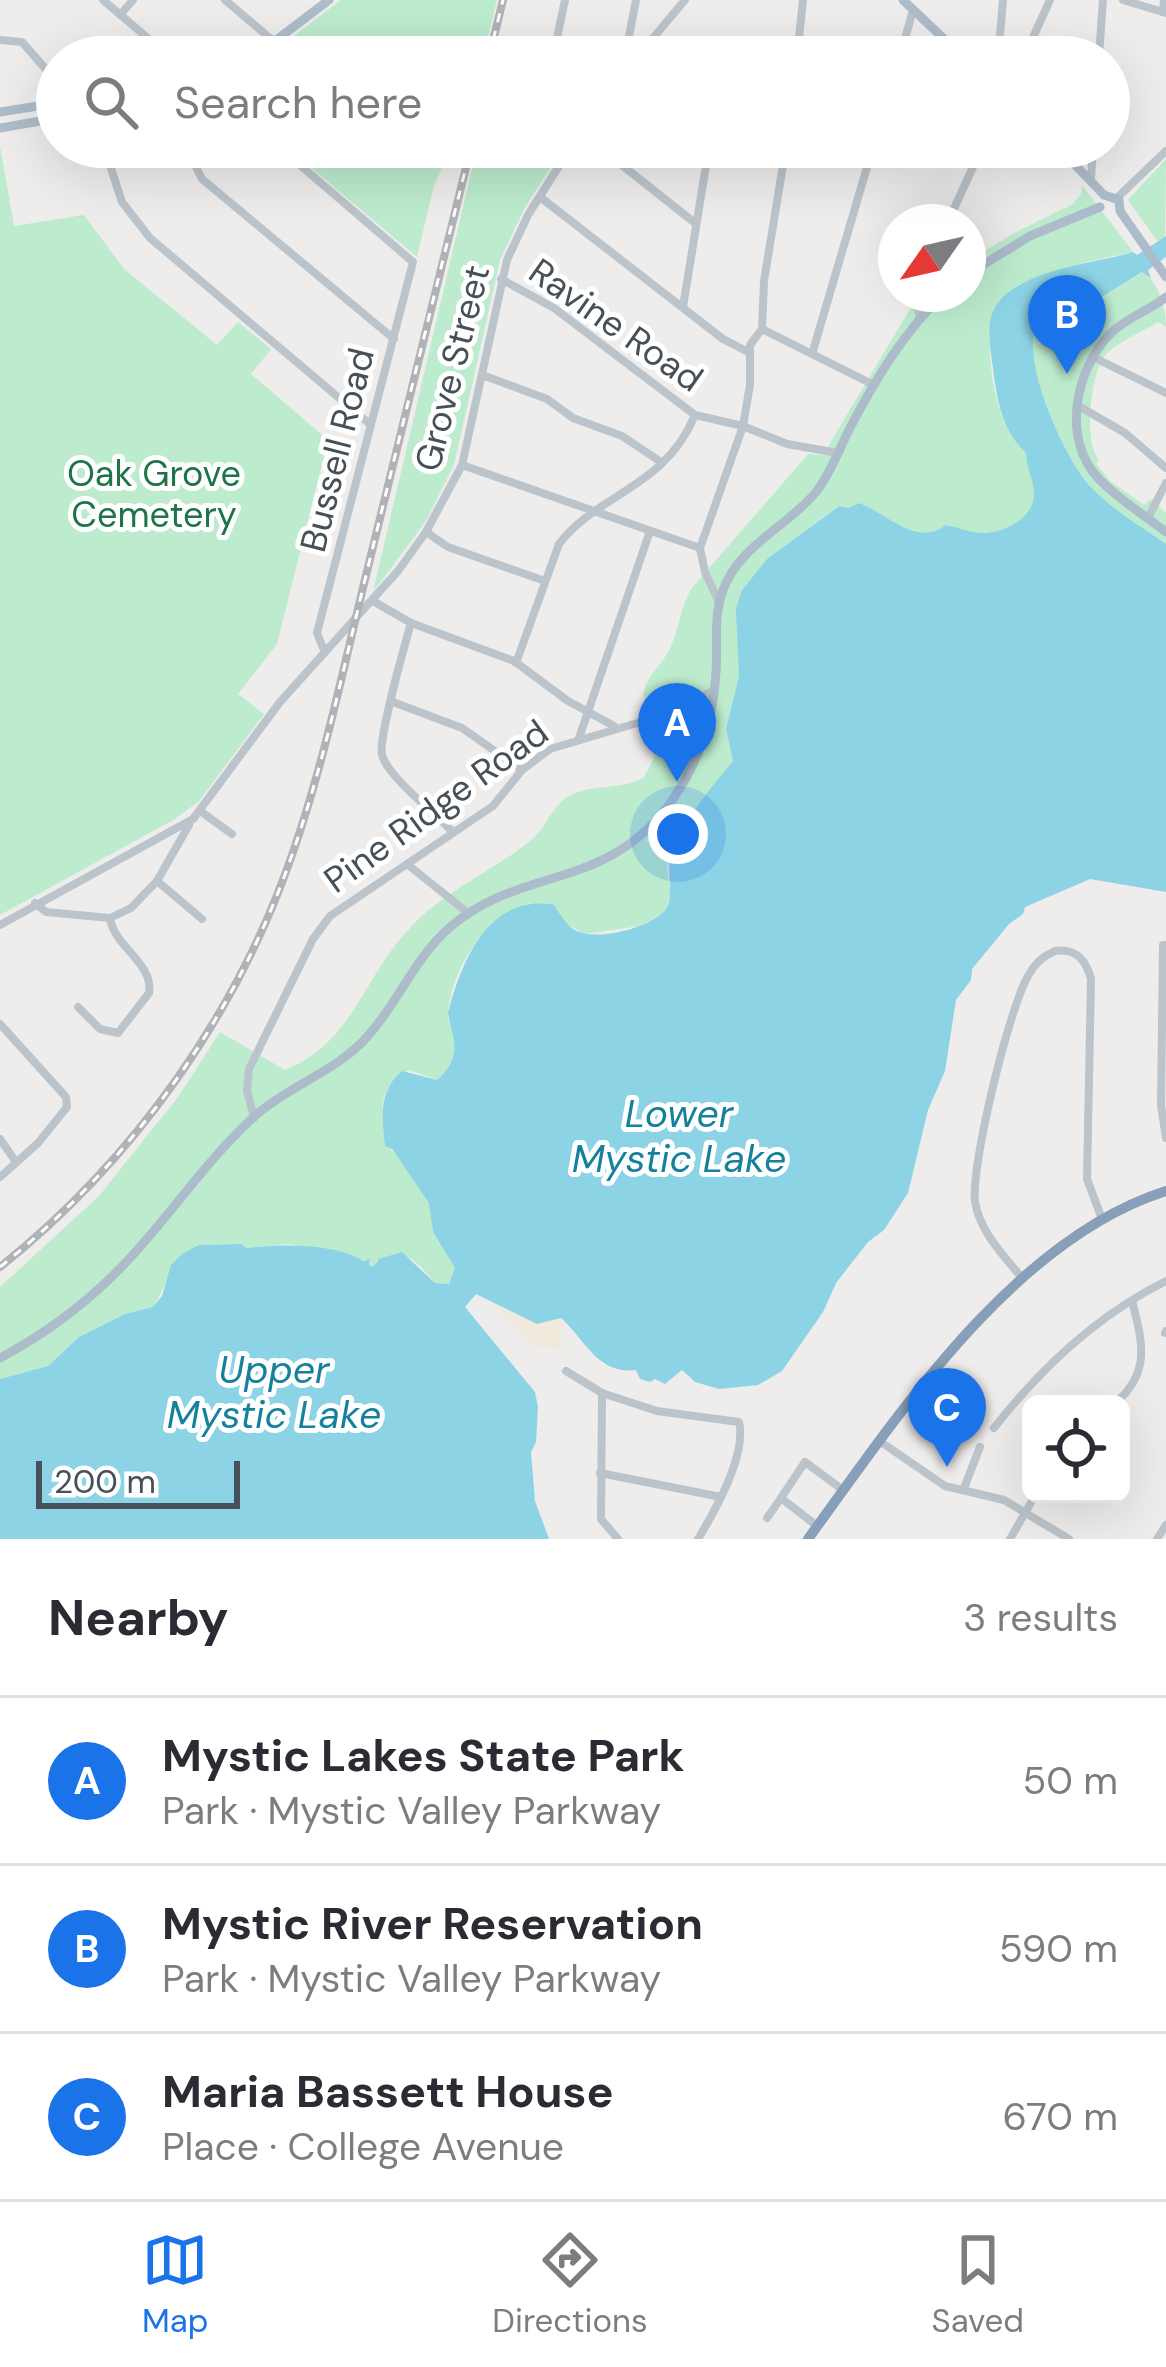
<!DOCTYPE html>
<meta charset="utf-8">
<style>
:root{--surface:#fff;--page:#f2f2f3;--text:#2b2b33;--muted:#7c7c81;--line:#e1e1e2;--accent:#1a73e8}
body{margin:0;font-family:"DM Sans",sans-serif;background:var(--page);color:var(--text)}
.controls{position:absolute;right:36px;bottom:36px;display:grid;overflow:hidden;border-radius:18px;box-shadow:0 12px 48px #0002}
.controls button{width:108px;height:108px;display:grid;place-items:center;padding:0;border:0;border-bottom:3px solid var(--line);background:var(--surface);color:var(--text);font:60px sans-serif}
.compass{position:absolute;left:878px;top:204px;width:108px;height:108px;border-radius:50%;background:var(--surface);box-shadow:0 12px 48px #0002;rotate:236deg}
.scale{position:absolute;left:36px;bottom:30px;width:204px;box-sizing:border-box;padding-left:12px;border:6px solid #465058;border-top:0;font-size:33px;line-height:42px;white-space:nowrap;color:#465058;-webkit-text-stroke:9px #fff;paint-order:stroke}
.you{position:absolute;left:678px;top:834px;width:42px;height:42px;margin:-30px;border:9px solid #fff;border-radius:50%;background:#1a73e8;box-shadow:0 0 0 18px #1a73e833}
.badge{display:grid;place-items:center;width:78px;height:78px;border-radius:50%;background:var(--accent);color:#fff;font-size:39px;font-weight:700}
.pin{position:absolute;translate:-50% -99px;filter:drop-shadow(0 3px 6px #0008)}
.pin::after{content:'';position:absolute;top:63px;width:42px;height:36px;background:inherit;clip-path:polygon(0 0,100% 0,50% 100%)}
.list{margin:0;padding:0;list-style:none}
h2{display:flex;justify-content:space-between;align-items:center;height:156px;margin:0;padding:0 48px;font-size:51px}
h2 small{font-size:39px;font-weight:400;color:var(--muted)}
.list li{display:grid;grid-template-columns:78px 1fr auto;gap:36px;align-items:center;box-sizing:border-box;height:168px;padding:0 48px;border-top:3px solid var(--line)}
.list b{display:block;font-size:45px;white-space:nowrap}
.list p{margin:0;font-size:39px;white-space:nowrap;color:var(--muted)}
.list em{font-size:39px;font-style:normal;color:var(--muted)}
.icon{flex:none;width:66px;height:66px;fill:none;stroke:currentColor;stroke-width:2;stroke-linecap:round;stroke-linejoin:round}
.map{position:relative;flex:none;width:1166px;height:1539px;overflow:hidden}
.search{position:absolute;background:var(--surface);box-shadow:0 12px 48px #0002;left:36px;right:36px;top:36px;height:132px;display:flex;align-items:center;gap:30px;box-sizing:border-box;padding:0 42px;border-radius:66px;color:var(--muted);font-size:45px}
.sheet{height:660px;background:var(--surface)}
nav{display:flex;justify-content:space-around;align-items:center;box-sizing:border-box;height:168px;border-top:3px solid var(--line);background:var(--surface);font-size:33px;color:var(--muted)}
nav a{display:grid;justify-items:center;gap:6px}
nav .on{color:var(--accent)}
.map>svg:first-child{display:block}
.green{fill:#bcebce}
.sand{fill:#f0eadd}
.water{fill:#8cd3e5}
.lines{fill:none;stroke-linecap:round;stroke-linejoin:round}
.minor{stroke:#bbc4cb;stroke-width:8}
.major{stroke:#adbcca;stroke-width:9}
.highway{stroke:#879fb8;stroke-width:10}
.rail-casing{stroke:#afb2b6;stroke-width:8}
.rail{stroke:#fff;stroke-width:3;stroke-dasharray:9;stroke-linecap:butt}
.labels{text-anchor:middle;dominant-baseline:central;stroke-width:10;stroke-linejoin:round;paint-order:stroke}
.street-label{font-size:36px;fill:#465058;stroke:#fff}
.park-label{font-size:36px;fill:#1c7447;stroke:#fff}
.water-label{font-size:39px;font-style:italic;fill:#15819c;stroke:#fff}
</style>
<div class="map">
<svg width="1166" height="1539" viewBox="0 0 1166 1539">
<rect width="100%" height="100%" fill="#efecec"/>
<!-- green -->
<g class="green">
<path d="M 341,0 L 497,0 L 483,57 L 266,57 Z"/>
<path d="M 0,146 L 14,226 L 84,215 L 124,269 L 217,345 L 238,322 L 271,349 L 251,374 L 328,440 L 277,644 L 238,694 L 264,714 L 199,801 L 175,819 L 0,915 Z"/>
<path d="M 287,147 L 452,147 L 434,185 L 417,257 Z"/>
<path d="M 477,147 L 564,147 L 525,207 L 500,260 L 454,465 L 426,521 L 373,592 Z"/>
<path d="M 1166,159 L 1165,237 L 1157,241 L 1128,200 Z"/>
<path d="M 1082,185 L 1133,252 L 1087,262 L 1019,284 L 990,320 C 988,364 993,422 1026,453 C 1026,469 1038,486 1034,502 C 1029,524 995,536 976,533 C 965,531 957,527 947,525 C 916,546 888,515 859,503 L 848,508 L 838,506 L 767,559 L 742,590 L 739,676 L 726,729 L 733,761 L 673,846 L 667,867 L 671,896 L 667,908 L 657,917 L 640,926 L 584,934 L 530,903 C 485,919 453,964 448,1013 C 447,1025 457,1028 458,1039 C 459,1052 447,1072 437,1080 L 409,1070 C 373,1091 383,1111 387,1147 L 396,1154 L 430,1203 L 433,1232 L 455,1268 L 449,1284 L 435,1283 C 415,1260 407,1247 376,1261 L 374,1267 L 369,1266 L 370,1261 L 288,1244 L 246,1248 L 240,1244 L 199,1245 L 172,1270 L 154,1307 L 125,1314 L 79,1337 L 48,1366 L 0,1379 L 0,1287 L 99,1196 L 178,1097 L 220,1032 L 285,1070 C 355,1041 362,978 410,928 C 444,891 492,872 530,841 C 547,828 552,803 573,794 C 596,784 623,790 644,777 L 656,754 L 643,693 C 648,675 660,667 668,652 C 680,631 679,608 692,588 L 808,454 L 823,455 L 919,294 L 968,294 L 968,261 L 1016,232 L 1073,204 L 1081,194 Z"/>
<path d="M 1143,272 C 1158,282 1166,307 1166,327 L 1158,322 C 1142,332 1122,340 1108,352 C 1090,368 1083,443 1099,460 L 1096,463 L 1110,481 L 1144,505 L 1151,499 L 1166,513 L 1166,544 C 1140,525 1113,511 1091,487 C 1064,459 1019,360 1037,323 L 1086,307 Z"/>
</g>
<!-- sand -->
<path class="sand" d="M 491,1302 L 537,1324 L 561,1318 L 561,1353 L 548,1345 L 539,1349 Z"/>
<!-- water -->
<path class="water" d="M 1166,236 L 1166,257 L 1148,270 L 1151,278 L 1142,272 L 1086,307 L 1037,323 C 1019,359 1065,460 1091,487 C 1113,511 1140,525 1166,544 L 1166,892 L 1090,879 L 1025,907 L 1023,914 L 1009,924 L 972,969 L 971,980 L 956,1000 L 945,1071 L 928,1110 L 908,1193 L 884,1230 L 868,1242 L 836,1283 L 823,1312 L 782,1371 L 758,1385 L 719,1389 L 695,1382 L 682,1370 L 665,1384 L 655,1379 L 650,1382 L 640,1379 L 636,1370 C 597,1375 584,1338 561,1318 L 537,1324 L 476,1294 L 465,1307 L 535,1392 L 538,1407 L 536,1442 L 531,1452 L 535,1501 L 549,1539 L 0,1539 L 0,1379 L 48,1366 L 79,1337 L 125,1314 L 153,1307 L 162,1296 L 171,1265 L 182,1254 L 199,1245 L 241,1244 L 246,1248 C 282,1244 332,1243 364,1261 L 370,1259 L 369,1265 L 373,1267 L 379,1259 L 402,1252 L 435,1283 L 449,1284 L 455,1268 L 433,1232 L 429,1203 L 393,1150 L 385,1146 C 382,1116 378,1092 402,1071 L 437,1080 C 464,1055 453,1041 448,1013 C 461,962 489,893 554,905 C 561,915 567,928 579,932 C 601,940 651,928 666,909 C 676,896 663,866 674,845 C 688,816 712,786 733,761 L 726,729 L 739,676 L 736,609 L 742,590 L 767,559 L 839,506 L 848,508 L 859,503 C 888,514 916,547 946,525 C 959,527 972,534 986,533 C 1007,532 1036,516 1034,492 C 1033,477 1026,467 1026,453 C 1002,430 997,401 993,368 C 991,353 988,337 990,322 C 998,270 1093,265 1133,252 L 1137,255 Z"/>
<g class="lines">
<!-- minor -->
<g class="minor">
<path d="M 103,0 L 170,57"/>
<path d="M 225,0 L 271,39"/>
<path d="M 1123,0 L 1166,13"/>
<path d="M 1163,12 L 1164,0"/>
<path d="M 120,15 L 133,0"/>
<path d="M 0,40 L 22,42 L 57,82"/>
<path d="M 553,57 L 565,0"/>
<path d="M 625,57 L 636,0"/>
<path d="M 637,57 L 685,0"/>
<path d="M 797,57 L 803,0"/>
<path d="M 900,57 L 913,10"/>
<path d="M 998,57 L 1003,0"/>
<path d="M 1024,57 L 1050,0"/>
<path d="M 1099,57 L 1103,0"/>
<path d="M 104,147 L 122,202 L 150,238 L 371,425"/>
<path d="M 186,147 L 202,179 L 394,339"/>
<path d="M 279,147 L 413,262 L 317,633 L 324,650"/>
<path d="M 599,147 L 695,223"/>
<path d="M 1091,179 L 1093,147"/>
<path d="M 540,197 L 723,339 L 750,353"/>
<path d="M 1117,198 L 1166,151"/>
<path d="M 948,222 L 982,147"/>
<path d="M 501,279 L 554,308 L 695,415 L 743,426 L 787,444 L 838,453"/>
<path d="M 915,294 L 920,319"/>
<path d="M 683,307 L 709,147"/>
<path d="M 762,329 L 874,385"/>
<path d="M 812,354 L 873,147"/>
<path d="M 1093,357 L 1166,393"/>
<path d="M 482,375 L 547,399 L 573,418 L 622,436 L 661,462"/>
<path d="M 1077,405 L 1125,433 L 1166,468"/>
<path d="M 462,465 L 700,548"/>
<path d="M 1148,518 L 1166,483"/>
<path d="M 426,532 L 448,547 L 545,581"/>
<path d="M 373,601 L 411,623 L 514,661 L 568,701 L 614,726"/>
<path d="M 719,602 L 705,572 L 700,548 L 743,426 L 750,385 L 750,345 L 762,329 L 764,281 L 786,147"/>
<path d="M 411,623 C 405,644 378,740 382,755 C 388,777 436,814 453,832"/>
<path d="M 516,663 L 559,544 C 598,493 665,488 695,415"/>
<path d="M 393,702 L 462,728 L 522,770"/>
<path d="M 579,738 L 650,531"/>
<path d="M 200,811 L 232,834"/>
<path d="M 407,864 L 468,913"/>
<path d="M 157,881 L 202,919"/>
<path d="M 35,903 L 46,912 L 110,918 L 131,908 L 157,881 L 189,825"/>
<path d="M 0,925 L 193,819 L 280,702 L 398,571 L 426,532 L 462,465 L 507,260 L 528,215 L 571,147"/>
<path d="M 1166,945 L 1163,945 L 1161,1105 L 1166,1138"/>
<path d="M 78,1007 L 100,1029 L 118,1033 L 149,993 C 154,963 114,947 110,918"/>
<path d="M 0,1024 L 66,1097 L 67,1107 L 38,1143 L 0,1177"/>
<path d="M 254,1118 L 247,1090 L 249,1069 L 313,939 L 330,916 L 493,806 L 522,770 L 550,749 L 671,713 L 714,690"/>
<path d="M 0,1139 L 16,1162"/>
<path d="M 1023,1279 C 1004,1256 979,1231 975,1201 C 971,1164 1009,1009 1028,976 C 1034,964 1043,956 1055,951 C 1076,948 1086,960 1091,979 L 1087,1179 L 1102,1219"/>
<path d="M 1165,1333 L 1166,1331"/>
<path d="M 566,1371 L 602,1393 L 657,1411 L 739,1422 C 747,1455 715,1511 698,1539"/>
<path d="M 602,1393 L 601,1519 L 618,1539"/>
<path d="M 1114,1404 C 1151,1374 1143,1343 1132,1301"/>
<path d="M 994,1428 C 1041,1368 1097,1315 1166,1281"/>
<path d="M 881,1442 L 945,1486 L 1004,1500 L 1069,1539"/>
<path d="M 600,1473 L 721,1497"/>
<path d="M 964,1488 L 980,1447"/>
<path d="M 767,1518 L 781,1498"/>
<path d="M 817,1526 L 781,1498 L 805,1462 L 843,1490"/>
<path d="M 1010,1539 L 1036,1494"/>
<path d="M 1157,1539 L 1166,1525"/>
</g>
<!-- major -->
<g class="major">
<path d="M 903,0 L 963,57"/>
<path d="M 214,57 L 253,41 L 273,40"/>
<path d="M 254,57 L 329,0"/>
<path d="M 0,112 L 57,103"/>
<path d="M 0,128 L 57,118"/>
<path d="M 1058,147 L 1104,195"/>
<path d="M 1104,195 L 1119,200 L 1120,211 L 1166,277"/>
<path d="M 968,274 L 1030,236 L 1100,207"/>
<path d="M 1166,297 C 1149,311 1127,317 1111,333 C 1075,369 1061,440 1099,479 C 1118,499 1144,515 1166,532"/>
<path d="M 0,1358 C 49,1332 92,1299 129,1259 C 173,1212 208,1158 256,1115 C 290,1085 337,1071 367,1037 C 398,1003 414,959 449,928 C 522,864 608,893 673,799 C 699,761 714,717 716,671 C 718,644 713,616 723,590 C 740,545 787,527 816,492 C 831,473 839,449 850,428 C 875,380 905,330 944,294"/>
</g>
<!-- highway -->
<path class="highway" d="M 808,1539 C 898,1415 1014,1239 1166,1191"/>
<!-- rail casing -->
<g class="rail-casing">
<g id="rail">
<path d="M 489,57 L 503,0"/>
<path d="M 0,1267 C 132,1162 237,1015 292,855 C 326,758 346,655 371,555 C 404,419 437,283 471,147"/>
</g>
</g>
<!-- rail -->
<use href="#rail" class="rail"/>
</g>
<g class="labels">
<!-- street labels -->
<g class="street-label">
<text transform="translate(616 325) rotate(35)">Ravine Road</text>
<text transform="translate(452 368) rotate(-76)">Grove Street</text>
<text transform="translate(337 450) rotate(-76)">Bussell Road</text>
<text transform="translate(436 806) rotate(-36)">Pine Ridge Road</text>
</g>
<!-- park labels -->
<g class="park-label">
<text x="154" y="473">Oak Grove<tspan x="154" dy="41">Cemetery</tspan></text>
</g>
<!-- water labels -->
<g class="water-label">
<text x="679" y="1113">Lower<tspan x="679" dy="45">Mystic Lake</tspan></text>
<text x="274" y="1369">Upper<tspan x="274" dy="45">Mystic Lake</tspan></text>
</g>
</g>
</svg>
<div class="controls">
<button><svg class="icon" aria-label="locate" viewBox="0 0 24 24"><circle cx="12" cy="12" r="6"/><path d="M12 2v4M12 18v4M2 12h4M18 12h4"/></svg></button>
</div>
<svg class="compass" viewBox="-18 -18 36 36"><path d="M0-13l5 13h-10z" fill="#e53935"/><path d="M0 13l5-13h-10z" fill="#7c7c81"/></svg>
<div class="scale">200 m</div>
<div class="you"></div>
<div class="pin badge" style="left:677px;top:782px">A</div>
<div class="pin badge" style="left:1067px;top:374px">B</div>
<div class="pin badge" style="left:947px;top:1467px">C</div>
<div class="search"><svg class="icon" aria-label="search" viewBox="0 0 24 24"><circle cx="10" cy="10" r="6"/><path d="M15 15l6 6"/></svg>Search here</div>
</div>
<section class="sheet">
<h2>Nearby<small>3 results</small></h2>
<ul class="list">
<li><span class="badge">A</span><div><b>Mystic Lakes State Park</b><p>Park · Mystic Valley Parkway</p></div><em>50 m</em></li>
<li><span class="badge">B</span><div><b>Mystic River Reservation</b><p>Park · Mystic Valley Parkway</p></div><em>590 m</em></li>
<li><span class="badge">C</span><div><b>Maria Bassett House</b><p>Place · College Avenue</p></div><em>670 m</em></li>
</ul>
</section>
<nav>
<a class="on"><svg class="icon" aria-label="map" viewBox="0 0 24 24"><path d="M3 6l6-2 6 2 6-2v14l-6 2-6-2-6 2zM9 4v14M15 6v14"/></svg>Map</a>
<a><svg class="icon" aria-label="directions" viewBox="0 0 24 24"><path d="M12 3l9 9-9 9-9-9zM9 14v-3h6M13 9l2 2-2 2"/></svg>Directions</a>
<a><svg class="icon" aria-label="saved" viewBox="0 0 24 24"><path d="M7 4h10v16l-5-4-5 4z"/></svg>Saved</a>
</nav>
